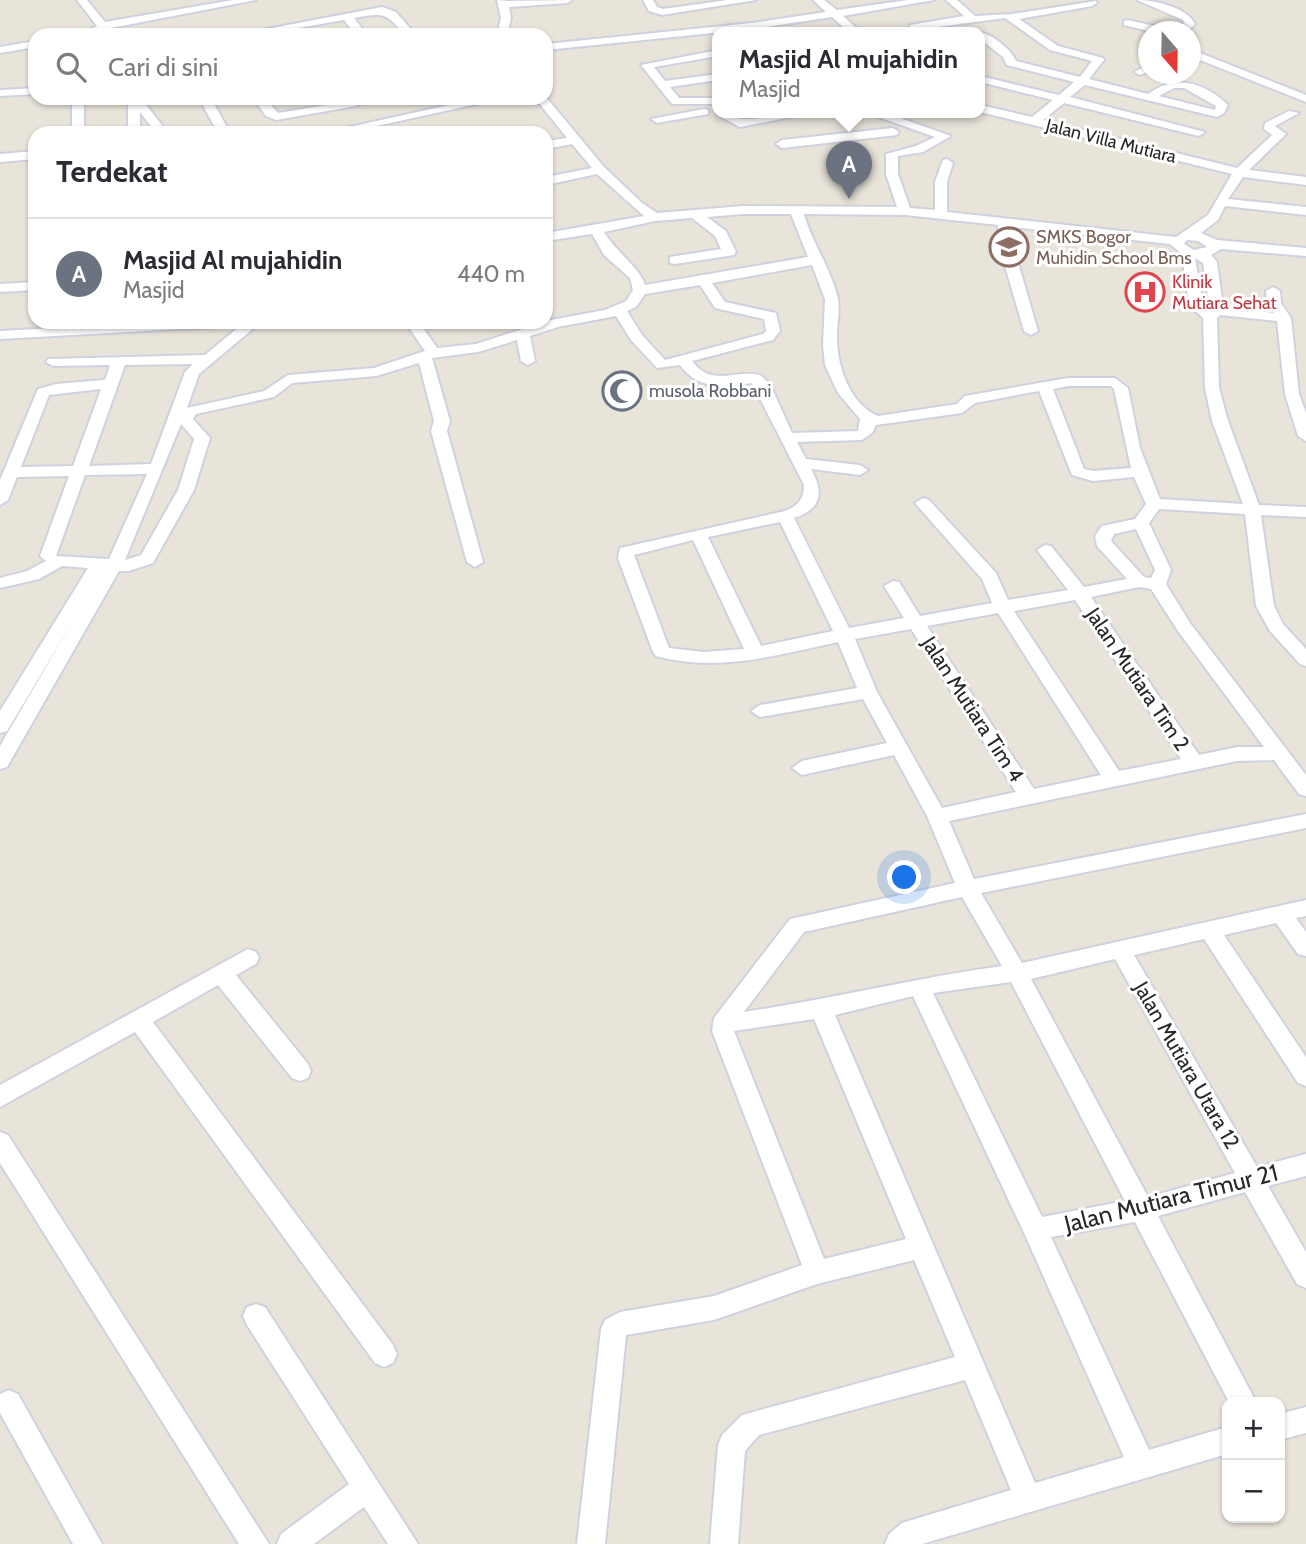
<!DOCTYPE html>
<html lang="id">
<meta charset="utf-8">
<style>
:root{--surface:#fff;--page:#f7f7f7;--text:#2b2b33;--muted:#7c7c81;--line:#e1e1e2;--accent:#111827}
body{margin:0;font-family:Cabin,sans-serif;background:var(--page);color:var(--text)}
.controls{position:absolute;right:21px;bottom:21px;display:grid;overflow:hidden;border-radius:14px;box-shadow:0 2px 5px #0004}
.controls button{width:63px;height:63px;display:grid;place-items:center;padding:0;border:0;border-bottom:2px solid var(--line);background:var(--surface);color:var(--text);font:35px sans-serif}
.compass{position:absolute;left:1138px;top:21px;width:63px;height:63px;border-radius:50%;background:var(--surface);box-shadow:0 2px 5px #0004;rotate:160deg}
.you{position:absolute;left:905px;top:878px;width:24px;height:24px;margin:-18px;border:5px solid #fff;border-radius:50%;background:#1a73e8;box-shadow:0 0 0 10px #1a73e833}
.badge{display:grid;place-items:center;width:46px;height:46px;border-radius:50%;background:var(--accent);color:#fff;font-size:23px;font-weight:700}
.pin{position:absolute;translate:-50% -58px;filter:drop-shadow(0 2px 4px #0008)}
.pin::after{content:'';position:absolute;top:37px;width:24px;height:21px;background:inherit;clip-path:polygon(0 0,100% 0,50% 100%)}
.popup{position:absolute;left:712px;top:27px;width:273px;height:91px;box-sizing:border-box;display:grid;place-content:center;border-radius:14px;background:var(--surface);filter:drop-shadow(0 2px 5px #0005);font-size:23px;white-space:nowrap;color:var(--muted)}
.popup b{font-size:26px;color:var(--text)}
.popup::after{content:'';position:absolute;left:50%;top:100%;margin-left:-14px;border:14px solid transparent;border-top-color:var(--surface)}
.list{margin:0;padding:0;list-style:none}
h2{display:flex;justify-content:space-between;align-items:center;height:91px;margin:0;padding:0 28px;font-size:30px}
h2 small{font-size:23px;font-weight:400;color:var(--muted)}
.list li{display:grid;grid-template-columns:46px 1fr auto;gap:21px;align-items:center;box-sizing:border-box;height:112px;padding:0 28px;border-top:2px solid var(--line)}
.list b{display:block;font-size:26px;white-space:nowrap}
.list p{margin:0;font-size:23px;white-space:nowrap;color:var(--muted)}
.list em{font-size:23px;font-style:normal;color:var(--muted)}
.icon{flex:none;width:38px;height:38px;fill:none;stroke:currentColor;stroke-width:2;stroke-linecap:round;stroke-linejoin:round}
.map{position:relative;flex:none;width:1306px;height:1544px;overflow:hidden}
.search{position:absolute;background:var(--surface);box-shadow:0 2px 5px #0004;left:28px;top:28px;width:525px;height:77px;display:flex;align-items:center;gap:18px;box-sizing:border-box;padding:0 24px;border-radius:21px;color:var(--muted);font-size:26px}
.panel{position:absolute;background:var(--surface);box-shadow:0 2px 5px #0004;left:28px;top:126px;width:525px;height:203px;border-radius:21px}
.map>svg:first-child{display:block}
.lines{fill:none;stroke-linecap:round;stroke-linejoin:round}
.minor-casing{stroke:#d0d1df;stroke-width:4}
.minor{fill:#fff;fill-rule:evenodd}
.labels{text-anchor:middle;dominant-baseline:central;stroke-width:6;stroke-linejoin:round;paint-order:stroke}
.far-street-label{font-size:18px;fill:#272727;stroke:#fff}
.far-education-label{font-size:18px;fill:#785e54;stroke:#fff;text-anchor:start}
.far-health-label{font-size:18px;fill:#be3a42;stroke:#fff;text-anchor:start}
.far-worship-label{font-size:18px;fill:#5b616d;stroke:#fff;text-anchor:start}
.street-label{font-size:21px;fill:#272727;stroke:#fff}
.near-street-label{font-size:24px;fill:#272727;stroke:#fff}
</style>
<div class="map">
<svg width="1306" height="1544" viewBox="0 0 1306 1544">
<rect width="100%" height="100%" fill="#e9e4da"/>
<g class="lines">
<!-- minor casing -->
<g class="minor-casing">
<g id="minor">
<path d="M 77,0 L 87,0 L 105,22 L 233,0 L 256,0 L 111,28 L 94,35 L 80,35 L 97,26 Z"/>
<path d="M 497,0 L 507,1 L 572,0 L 567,3 L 509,7 L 511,18 L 507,35 L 497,35 L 501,18 Z"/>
<path d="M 643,0 L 653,0 L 657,7 L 663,9 L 728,0 L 756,0 L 662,15 L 649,11 Z"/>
<path d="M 813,0 L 824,0 L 837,10 L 908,0 L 934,0 L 843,16 L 862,33 L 850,33 L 832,17 L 752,29 L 546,50 L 546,44 L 752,23 L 826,12 Z"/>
<path d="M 946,0 L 957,0 L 975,16 L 1012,14 L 1096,1 L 1097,3 L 1092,6 L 1019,19 L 1058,46 L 1103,58 L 1104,60 L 1089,79 L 1148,94 C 1176,74 1204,82 1228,105 L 1224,113 L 1217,117 L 1085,85 L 1070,97 L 1205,132 L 1199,136 L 1064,103 L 1043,120 L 1237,168 L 1272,135 L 1264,129 L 1265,123 L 1289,111 L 1299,113 L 1275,126 L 1286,134 L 1249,170 L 1306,177 L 1306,185 L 1243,177 L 1228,199 L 1306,207 L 1306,215 L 1225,206 L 1218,220 L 1201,233 L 1217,240 L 1306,248 L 1306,256 L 1221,249 L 1211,255 L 1217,262 L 1223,307 L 1274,313 L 1267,303 L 1266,291 L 1273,287 L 1280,291 L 1281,303 L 1291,318 L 1299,394 L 1306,413 L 1306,441 L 1298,436 L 1285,394 L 1277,321 L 1220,315 L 1217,318 L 1219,388 L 1228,421 L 1259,505 L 1306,507 L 1306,517 L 1261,515 L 1274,606 L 1283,624 L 1306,649 L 1306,666 L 1300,664 L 1270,631 L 1256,606 L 1245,514 L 1159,509 L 1149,523 L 1171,570 L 1166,584 L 1190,623 L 1306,775 L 1306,796 L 1299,794 L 1274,760 L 1237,761 L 949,821 L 974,879 L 1306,814 L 1306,828 L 981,893 L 1022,963 L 1306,900 L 1306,916 L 1296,918 L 1306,932 L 1306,956 L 1298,954 L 1276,923 L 1224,935 L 1306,1057 L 1306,1086 L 1298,1083 L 1204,939 L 1134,955 L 1257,1167 L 1306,1154 L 1306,1176 L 1268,1186 L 1306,1252 L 1306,1288 L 1297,1284 L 1245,1192 L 1158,1216 L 1256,1402 L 1229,1402 L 1135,1222 L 1051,1237 L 1149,1450 L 1227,1427 L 1227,1454 L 922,1544 L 885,1544 L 889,1534 L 902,1523 L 1011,1490 L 965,1380 L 759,1435 L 745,1451 L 738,1544 L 710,1544 L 718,1445 L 722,1435 L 742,1415 L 955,1357 L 914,1260 L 817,1284 L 714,1320 L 626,1335 L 605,1544 L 577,1544 L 601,1329 L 605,1320 L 620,1312 L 714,1296 L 802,1265 L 712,1031 L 714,1018 L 790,919 L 955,883 L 927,816 L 894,755 L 802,775 L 792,768 L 802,761 L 887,743 L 863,699 L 760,717 L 751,711 L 760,705 L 857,688 L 838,642 C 777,655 718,673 656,656 L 653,652 L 618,558 L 620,548 L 785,511 C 798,506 804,499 804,485 L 752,383 C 724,387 698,390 680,365 L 657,368 L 631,340 L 616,316 L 558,327 L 530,336 L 535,361 L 528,365 L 521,361 L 517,340 L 478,352 L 432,358 L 450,421 L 447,431 L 483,562 L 475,567 L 467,562 L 431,431 L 434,421 L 419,363 L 376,376 L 292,383 L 274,397 L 196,414 L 193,419 L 210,438 L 194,490 L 153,563 L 129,571 L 119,571 L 7,767 L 0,769 L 0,746 L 74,619 L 7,731 L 0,733 L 0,711 L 88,568 L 62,566 L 39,579 L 0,588 L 0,578 L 27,571 L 46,561 L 40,556 L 69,476 L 17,477 L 8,500 L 0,505 L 0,480 L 38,389 L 56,384 L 105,380 L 110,365 L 53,366 L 46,362 L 48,359 L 205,355 L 245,322 L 261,322 L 199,374 L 187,408 L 264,391 L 288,375 L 374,368 L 425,351 L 405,322 L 419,322 L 437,348 L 476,344 L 551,320 L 605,310 L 626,301 L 633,290 L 630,278 L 604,255 L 592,234 L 546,241 L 546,233 L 644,216 L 597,174 L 546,185 L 546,177 L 592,168 L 572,144 L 546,149 L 546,141 L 567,138 L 535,98 L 546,97 L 604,167 L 642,203 L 657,213 L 743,206 L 897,207 L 886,174 L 886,154 L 916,146 L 935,137 L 870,114 L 886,113 L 951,136 L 923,152 L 898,156 L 898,174 L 910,208 L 935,210 L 935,182 L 943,160 L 947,159 L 953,163 L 947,182 L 947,212 L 1176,237 L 1208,215 L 1232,174 L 980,112 L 980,105 L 1032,117 L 1053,100 L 980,82 L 980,76 L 1059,95 L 1074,82 L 1007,65 L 1003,57 L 980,39 L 980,33 L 976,32 C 989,31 1011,49 1016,61 L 1080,77 L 1092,61 L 1050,50 L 1005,18 L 922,29 L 925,33 L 914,33 L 910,29 L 910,25 L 964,16 ZM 1174,88 L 1184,88 L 1216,106 L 1215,110 L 1159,96 ZM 743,214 L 791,214 L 808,257 L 645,285 C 640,268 615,251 604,232 L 655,221 L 692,218 L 715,236 L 721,249 L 670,257 L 670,263 L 675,264 L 734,255 L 736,252 L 726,231 L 707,217 ZM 804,214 L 905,215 L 998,225 L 998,242 L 1024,331 L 1031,335 L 1038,331 L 1012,242 L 1011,227 L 1170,244 L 1182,254 L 1189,305 L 1203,318 L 1205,388 L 1212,421 L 1243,504 L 1160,499 L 1140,448 L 1128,388 L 1115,378 L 1068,378 L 965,396 L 957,404 L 878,416 C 848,403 836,363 837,333 C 837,321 841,307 837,295 C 830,267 812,243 804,214 ZM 1187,240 L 1198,241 L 1207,247 L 1194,250 L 1184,244 ZM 1195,258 L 1203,263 L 1210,310 L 1203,304 ZM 812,265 L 825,299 L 823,345 L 825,365 L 838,393 L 860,419 L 858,431 L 792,433 L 770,384 L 760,375 C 735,369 712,388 692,361 L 773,340 L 780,331 L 776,313 L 725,302 L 712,283 ZM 700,285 L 715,308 L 764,319 L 766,331 L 763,334 L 665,360 L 642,335 L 627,311 L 636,307 L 645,294 ZM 193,364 L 185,372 L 151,464 L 89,466 L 125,365 ZM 1068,386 L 1111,386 L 1114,389 L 1131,468 L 1093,471 L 1084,469 L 1053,389 ZM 101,389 L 73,466 L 21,467 L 49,395 ZM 1039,391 L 1072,475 L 1093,481 L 1134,477 L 1146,504 L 1135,519 L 1102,526 L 1095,536 L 1097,546 L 1127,579 L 1084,587 L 1051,546 L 1045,545 L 1037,550 L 1068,590 L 1008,600 L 996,573 L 929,500 L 923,498 L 915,503 L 982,579 L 992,603 L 920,616 L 899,582 L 893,581 L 884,586 L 904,618 L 849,628 L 794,518 C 822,509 824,492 811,469 L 860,475 L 868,470 L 860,465 L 806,459 L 797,442 L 862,440 L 873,432 L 876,425 L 962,413 L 975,403 ZM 181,424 L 194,439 L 178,490 L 141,555 L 125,560 ZM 147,474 L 109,559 L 56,556 L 85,475 ZM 780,522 L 833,631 L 761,646 L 708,537 ZM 1136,529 L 1155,570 L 1151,578 L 1144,577 L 1111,541 L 1114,534 ZM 693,540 L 744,649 L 704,652 L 669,648 L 634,555 ZM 1139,587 L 1151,589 L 1178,631 L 1264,747 L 1237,747 L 1199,755 L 1091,597 ZM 1075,600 L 1181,759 L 1119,771 L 1014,611 ZM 998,613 L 1101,775 L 1034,789 L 927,626 ZM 911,629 L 1016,792 L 942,808 L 877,692 L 855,639 ZM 962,897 L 1002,966 C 915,978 831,999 744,1012 L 804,932 ZM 1115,959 L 1235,1173 L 1148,1197 L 1031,979 ZM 1011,982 L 1125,1201 L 1042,1217 L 933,993 ZM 913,996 L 1025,1235 L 1124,1457 L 1035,1483 L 835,1015 ZM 814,1019 L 906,1239 L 824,1259 L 734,1031 Z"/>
<path d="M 1137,0 C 1154,0 1187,7 1195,24 L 1187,32 L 1175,32 L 1184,23 L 1183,20 Z"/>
<path d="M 382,7 L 396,12 L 416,35 L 405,35 C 385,12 384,13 354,18 L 367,35 L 356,35 L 344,20 L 258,35 L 235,35 Z"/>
<path d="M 1128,20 L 1172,30 L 1173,32 L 1152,32 L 1124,25 L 1124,21 Z"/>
<path d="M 35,41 L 35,47 L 0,53 L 0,47 Z"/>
<path d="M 1190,49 L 1306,95 L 1306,102 L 1190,56 Z"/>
<path d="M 718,50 L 718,56 L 654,67 L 665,81 L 718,74 L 718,80 L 670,87 L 679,98 L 718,98 L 718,104 L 672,104 L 641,65 Z"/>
<path d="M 1148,65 L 1148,72 L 1140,75 L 1134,72 Z"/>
<path d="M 35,88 L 35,94 L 0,96 L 0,90 Z"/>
<path d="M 80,98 L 84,101 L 84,133 L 72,133 L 72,101 Z"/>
<path d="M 128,98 L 141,98 L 168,133 L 156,133 L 140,112 L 140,133 L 128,133 Z"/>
<path d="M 199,98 L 211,98 L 230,133 L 218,133 Z"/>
<path d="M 253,98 L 265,98 L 278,113 L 370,98 L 356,106 L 276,120 L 266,116 Z"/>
<path d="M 481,98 L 504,98 L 345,133 L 322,133 Z"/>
<path d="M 704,109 L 708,110 L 708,114 L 657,123 L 651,119 Z"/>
<path d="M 718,110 L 718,113 C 728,113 735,119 744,119 C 765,119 788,113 811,113 L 740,127 L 717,115 Z"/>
<path d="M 893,128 L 899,132 L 897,135 L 782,148 L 776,144 L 782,140 Z"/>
<path d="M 35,151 L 35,159 L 0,162 L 0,154 Z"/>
<path d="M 35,282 L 35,290 L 0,292 L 0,284 Z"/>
<path d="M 159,322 L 243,322 L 236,326 L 0,339 L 0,331 Z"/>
<path d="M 248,949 L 256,952 L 259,958 L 256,964 L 236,975 L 308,1064 L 311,1071 L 308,1078 L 300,1081 L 292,1078 L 218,985 L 153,1022 L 393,1345 L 397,1354 L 393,1363 L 384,1367 L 375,1363 L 135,1032 L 0,1107 L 0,1085 Z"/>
<path d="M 0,1132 L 8,1135 L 269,1544 L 239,1544 L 0,1163 Z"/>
<path d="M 256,1304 L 265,1307 L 418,1544 L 388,1544 L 364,1507 L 314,1544 L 277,1544 L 281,1534 L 349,1484 L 247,1325 L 243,1316 L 247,1307 Z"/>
<path d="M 9,1390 L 18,1394 L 102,1544 L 73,1544 L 0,1413 L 0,1394 Z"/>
<path d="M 1306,1407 L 1306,1433 L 1280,1440 L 1280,1414 Z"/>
</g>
</g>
<!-- minor -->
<use href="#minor" class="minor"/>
</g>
<!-- icons -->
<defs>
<g id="school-ring" transform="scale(2.0125)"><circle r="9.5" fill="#fff" stroke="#8d6e63" stroke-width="1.5"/><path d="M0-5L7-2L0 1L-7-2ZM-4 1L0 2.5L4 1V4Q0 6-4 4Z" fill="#8d6e63"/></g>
<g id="hospital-ring" transform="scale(2.0125)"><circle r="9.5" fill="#fff" stroke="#e0444e" stroke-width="1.5"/><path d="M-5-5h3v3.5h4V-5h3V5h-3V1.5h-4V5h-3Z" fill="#e0444e"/></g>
<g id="mosque-ring" transform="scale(2.0125)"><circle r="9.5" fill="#fff" stroke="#6b7280" stroke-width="1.5"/><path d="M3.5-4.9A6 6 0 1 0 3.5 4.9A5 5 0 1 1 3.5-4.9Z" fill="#6b7280"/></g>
</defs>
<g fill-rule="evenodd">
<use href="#school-ring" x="1009" y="247"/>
<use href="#hospital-ring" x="1145" y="292"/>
<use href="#mosque-ring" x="622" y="391"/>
</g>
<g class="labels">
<!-- far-street labels -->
<g class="far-street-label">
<text transform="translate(1111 141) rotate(14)">Jalan Villa Mutiara</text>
</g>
<!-- far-education labels -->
<g class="far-education-label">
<text x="1036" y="237">SMKS Bogor<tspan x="1036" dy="21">Muhidin School Bms</tspan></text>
</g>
<!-- far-health labels -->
<g class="far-health-label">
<text x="1172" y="282">Klinik<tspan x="1172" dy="21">Mutiara Sehat</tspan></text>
</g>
<!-- far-worship labels -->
<g class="far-worship-label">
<text x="649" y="391">musola Robbani</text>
</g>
<!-- street labels -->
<g class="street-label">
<text transform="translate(1138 679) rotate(56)">Jalan Mutiara Tim 2</text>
<text transform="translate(973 709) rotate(57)">Jalan Mutiara Tim 4</text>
<text transform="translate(1187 1065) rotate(60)">Jalan Mutiara Utara 12</text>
</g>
<!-- near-street labels -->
<g class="near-street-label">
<text transform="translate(1171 1198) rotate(-14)">Jalan Mutiara Timur 21</text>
</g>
</g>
</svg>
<div class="controls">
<button>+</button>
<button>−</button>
</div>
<svg class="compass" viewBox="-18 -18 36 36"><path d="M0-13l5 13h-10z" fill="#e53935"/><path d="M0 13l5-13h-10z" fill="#7c7c81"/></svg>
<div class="you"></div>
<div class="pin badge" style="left:849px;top:199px;background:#6b7280">A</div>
<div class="popup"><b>Masjid Al mujahidin</b>Masjid</div>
<div class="search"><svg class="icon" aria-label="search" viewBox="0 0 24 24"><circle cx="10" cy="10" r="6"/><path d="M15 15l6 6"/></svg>Cari di sini</div>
<section class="panel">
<h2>Terdekat<small></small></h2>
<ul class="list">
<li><span class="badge" style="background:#6b7280">A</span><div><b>Masjid Al mujahidin</b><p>Masjid</p></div><em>440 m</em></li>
</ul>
</section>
</div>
